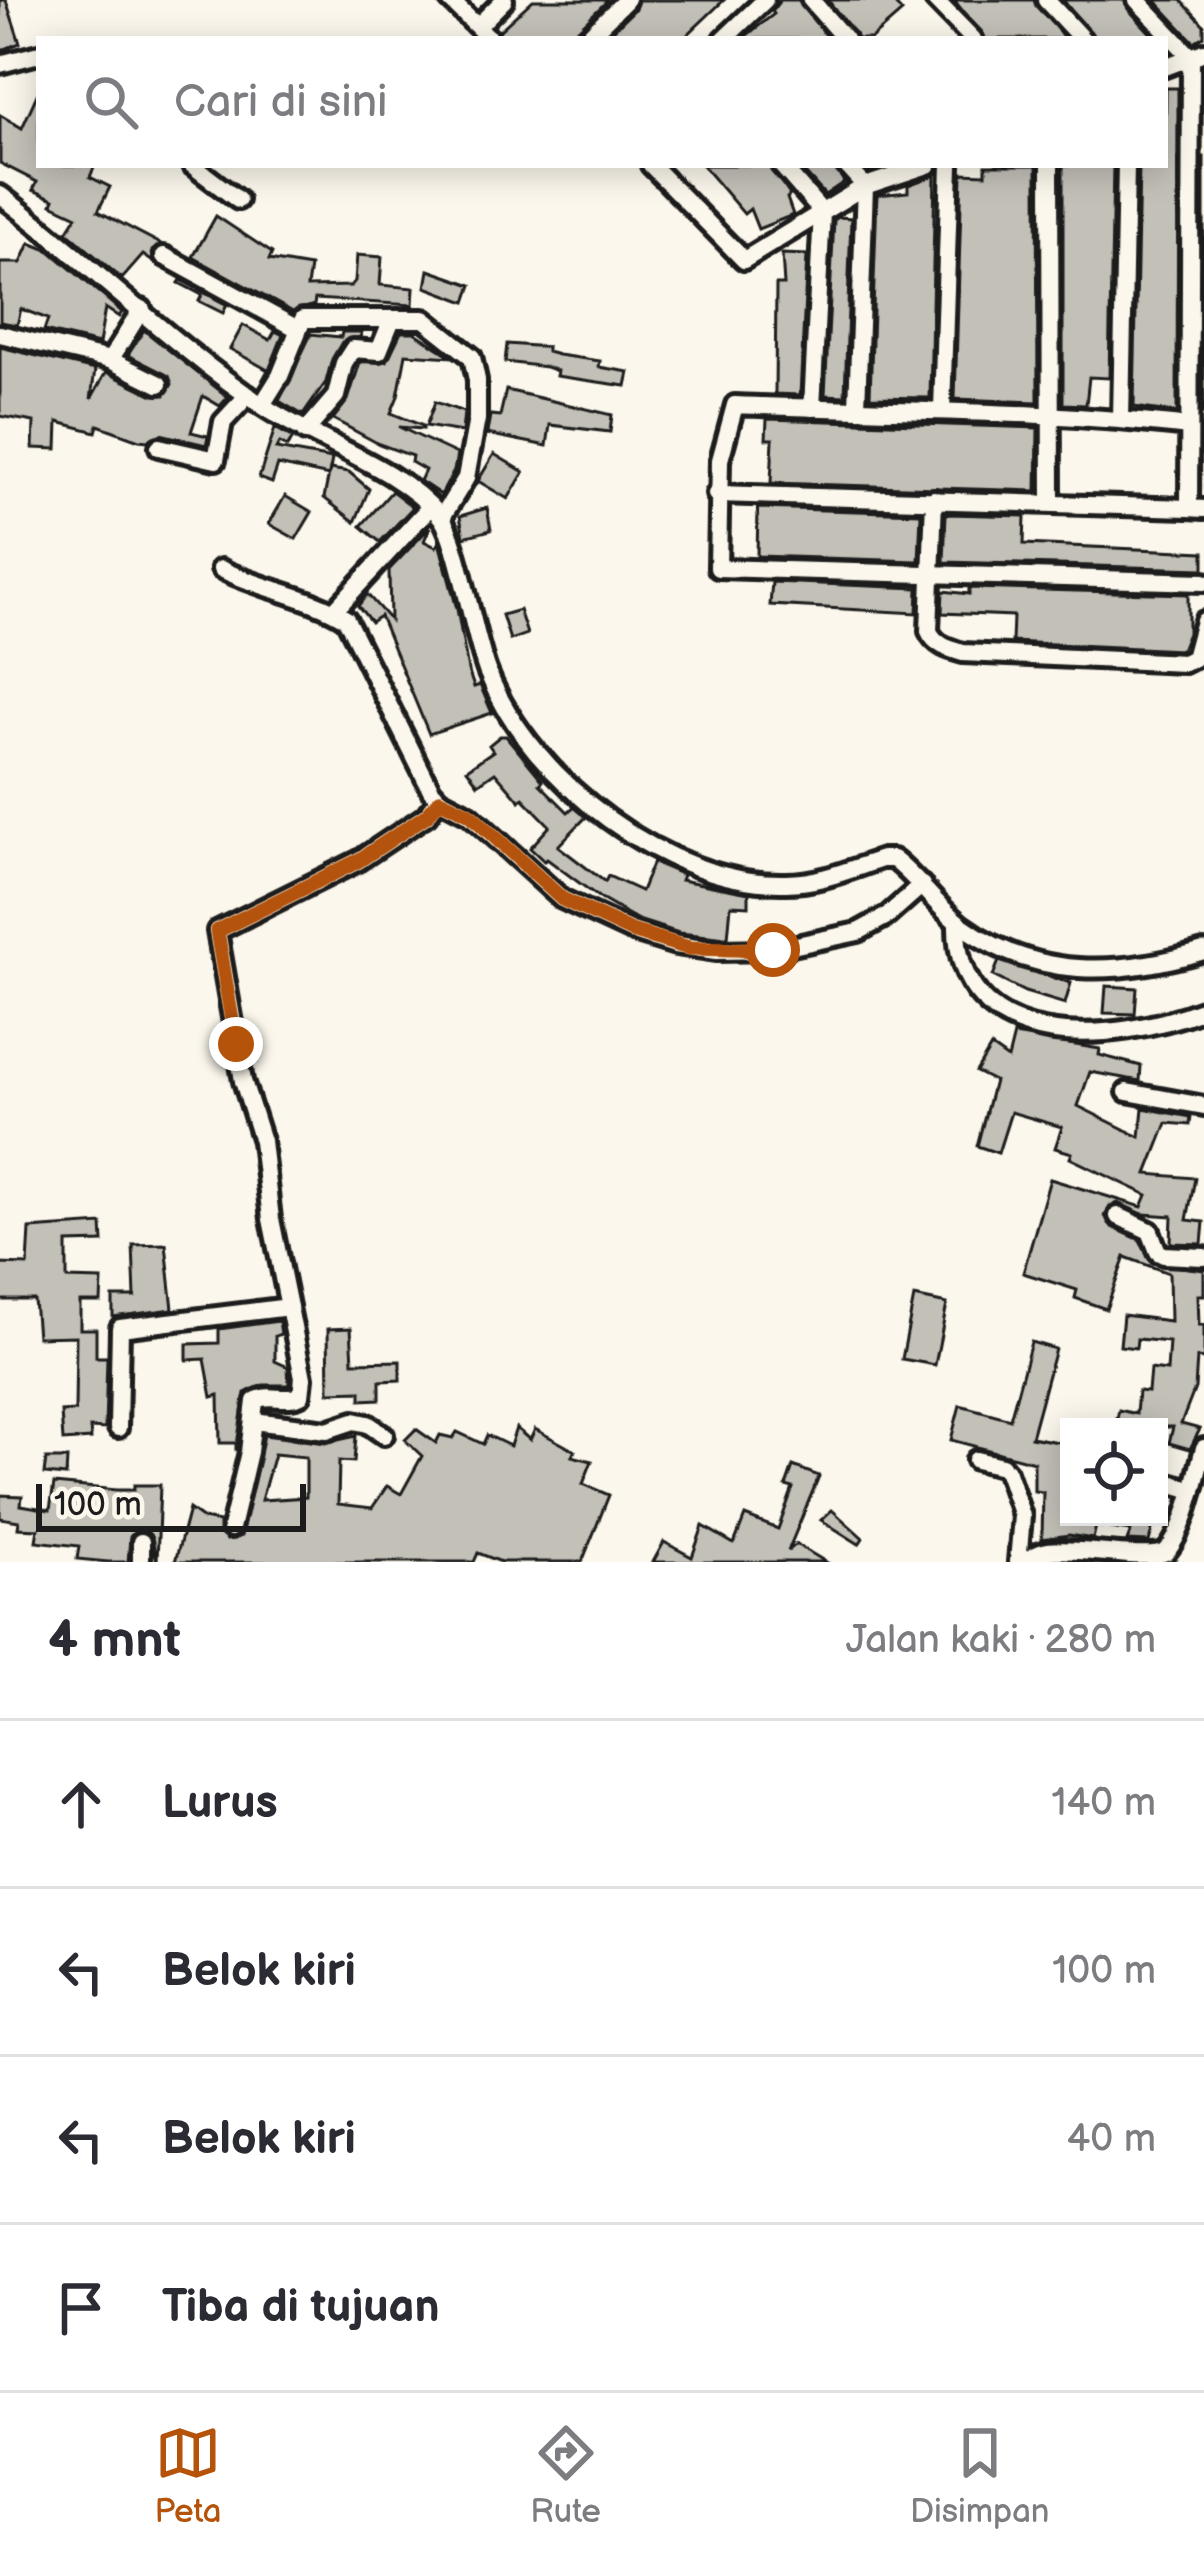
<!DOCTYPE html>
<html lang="id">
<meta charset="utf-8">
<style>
:root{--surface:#fff;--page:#f7f7f7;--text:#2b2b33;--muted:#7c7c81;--line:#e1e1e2;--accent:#b45309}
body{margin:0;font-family:"Balsamiq Sans",sans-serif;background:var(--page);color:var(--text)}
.controls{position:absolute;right:36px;bottom:36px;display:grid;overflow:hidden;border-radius:0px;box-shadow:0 6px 30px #0003}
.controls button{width:108px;height:108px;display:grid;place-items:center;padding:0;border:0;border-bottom:3px solid var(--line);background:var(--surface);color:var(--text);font:60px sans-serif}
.scale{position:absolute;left:36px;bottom:30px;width:270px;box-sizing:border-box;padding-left:12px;border:6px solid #1c1c1c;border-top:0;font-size:33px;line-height:42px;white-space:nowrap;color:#1c1c1c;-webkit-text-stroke:9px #fbf7ec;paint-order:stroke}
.stop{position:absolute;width:36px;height:36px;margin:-27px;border:9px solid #b45309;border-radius:50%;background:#fff}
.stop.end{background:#b45309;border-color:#fff;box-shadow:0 3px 12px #0008}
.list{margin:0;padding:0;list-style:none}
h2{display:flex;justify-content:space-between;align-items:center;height:156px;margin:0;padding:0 48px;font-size:51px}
h2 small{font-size:39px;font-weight:400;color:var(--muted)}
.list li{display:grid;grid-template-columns:78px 1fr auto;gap:36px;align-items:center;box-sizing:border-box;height:168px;padding:0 48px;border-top:3px solid var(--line)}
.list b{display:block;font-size:45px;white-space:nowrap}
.list em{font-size:39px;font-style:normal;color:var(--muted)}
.icon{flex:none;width:66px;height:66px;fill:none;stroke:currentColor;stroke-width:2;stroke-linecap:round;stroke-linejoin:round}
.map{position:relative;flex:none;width:1204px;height:1562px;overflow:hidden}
.search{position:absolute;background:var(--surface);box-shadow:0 6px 30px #0003;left:36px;right:36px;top:36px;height:132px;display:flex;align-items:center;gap:30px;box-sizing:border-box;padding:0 42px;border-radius:0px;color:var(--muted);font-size:45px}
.sheet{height:828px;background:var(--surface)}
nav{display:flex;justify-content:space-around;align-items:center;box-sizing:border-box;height:168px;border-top:3px solid var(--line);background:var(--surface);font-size:33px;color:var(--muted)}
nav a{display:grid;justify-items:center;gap:6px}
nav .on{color:var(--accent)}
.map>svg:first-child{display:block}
.building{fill:#c3c0b8;stroke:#1c1c1c;stroke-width:3;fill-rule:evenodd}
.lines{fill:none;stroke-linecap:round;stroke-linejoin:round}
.street-casing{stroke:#1c1c1c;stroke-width:26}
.street{stroke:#fbf7ec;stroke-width:16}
.route{stroke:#b45309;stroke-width:15}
</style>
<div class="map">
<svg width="1204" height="1562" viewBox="0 0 1204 1562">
<rect width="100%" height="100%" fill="#fbf7ec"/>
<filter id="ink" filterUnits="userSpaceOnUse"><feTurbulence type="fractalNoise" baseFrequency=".00833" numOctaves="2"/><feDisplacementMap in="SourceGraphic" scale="24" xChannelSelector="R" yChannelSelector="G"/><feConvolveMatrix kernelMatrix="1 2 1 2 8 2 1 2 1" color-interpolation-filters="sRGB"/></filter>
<g filter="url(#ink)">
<!-- building -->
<g class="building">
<path d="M 0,0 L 6,0 L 20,43 L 0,51 Z"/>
<path d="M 533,0 L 608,0 L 577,30 L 574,39 L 502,39 L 499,31 Z"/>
<path d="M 638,0 L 724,0 L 683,39 L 604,39 L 635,9 Z"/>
<path d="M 780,0 L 799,0 L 828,39 L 742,39 L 774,14 L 772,11 Z"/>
<path d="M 828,0 L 891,0 L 902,12 L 871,39 L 857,39 Z"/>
<path d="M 954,0 L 1034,0 L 1065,39 L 985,39 Z"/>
<path d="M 1063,0 L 1125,0 L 1128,9 L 1156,39 L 1094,39 Z"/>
<path d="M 1155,0 L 1181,0 L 1204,25 L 1204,36 L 1194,42 Z"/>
<path d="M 1166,88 L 1178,88 L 1177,413 L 1134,407 L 1139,165 L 1165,165 Z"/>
<path d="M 39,90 L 39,165 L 95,165 L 90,177 L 110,187 L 98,211 L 161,244 L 152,251 L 153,262 L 143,255 L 122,279 L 67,232 L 77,216 L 52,204 L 54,199 L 33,190 L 37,182 L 0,163 L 0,115 L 22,128 Z"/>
<path d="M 1203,157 L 1204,157 L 1204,413 L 1202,413 Z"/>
<path d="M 702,165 L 769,165 L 790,195 L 787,198 L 793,215 L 758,229 L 750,209 L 744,214 Z"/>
<path d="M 798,165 L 834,165 L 844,182 L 825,195 Z"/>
<path d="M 986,165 L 1037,165 L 1038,402 L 955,399 L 962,173 L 986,174 Z"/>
<path d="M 1063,165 L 1113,165 L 1109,378 L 1089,377 L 1086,405 L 1063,404 Z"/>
<path d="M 935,175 L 930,398 L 870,397 L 877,195 L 908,192 L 908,185 Z"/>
<path d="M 216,216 L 272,253 L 269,260 L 310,267 L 307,287 L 351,286 L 355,281 L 357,255 L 382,257 L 380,285 L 414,288 L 413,305 L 315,299 L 314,305 L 293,312 L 193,257 Z"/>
<path d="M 839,217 L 851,218 L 845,396 L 825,395 L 834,220 Z"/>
<path d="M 30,243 L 50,251 L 122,312 L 119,317 L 105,308 L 99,344 L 44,331 L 48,319 L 21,309 L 17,325 L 0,322 L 0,263 L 21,263 Z"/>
<path d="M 782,254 L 807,255 L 800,395 L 775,394 L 776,285 L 784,285 Z"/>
<path d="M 429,270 L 472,285 L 466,302 L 426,287 Z"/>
<path d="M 181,280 L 227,305 L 223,313 L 199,301 L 202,295 L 179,283 Z"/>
<path d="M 243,325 L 270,340 L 275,331 L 283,335 L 269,370 L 262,381 L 268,370 L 230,349 Z"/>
<path d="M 144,330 L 228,397 L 220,406 L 203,396 L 191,432 L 208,436 L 206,445 L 161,434 L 148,441 L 139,440 L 98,425 L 96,432 L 58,422 L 57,449 L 33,448 L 34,422 L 0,416 L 0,347 L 95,370 L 91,399 L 106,372 L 153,395 L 165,395 L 172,384 L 169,376 L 128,355 Z"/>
<path d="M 342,332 L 362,332 L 360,337 L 342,342 L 332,359 L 326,382 L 303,415 L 279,401 L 311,334 L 341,337 Z"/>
<path d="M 401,332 L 414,332 L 452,357 L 406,354 L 398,396 L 391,413 L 423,426 L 423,429 L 399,427 L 457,454 L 454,471 L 441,495 L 420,481 L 425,470 L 411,462 L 412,456 L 379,444 L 333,419 L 348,400 L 360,362 L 387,361 Z"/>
<path d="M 507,344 L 547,347 L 547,352 L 558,355 L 600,361 L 599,367 L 629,372 L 626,386 L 556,376 L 557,371 L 546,367 L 505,362 Z"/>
<path d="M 506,390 L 612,415 L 610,432 L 550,425 L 547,446 L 487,434 L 490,415 L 500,416 Z"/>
<path d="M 435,402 L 464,412 L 462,432 L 426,426 Z"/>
<path d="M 767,419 L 1038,428 L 1037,491 L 771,483 L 773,439 L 766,439 Z"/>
<path d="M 275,428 L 293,438 L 287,447 L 280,443 L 276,449 L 332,459 L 329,476 L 278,465 L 272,483 L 259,478 Z"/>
<path d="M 494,454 L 524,472 L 508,499 L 478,481 Z"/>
<path d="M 330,469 L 349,472 L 369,489 L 355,522 L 324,498 Z"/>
<path d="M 392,491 L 413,507 L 380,542 L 361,526 Z"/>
<path d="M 285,496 L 312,512 L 296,539 L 269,524 Z"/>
<path d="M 487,508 L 491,530 L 464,537 L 460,516 Z"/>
<path d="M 758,508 L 921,513 L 919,561 L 757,556 Z"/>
<path d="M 946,514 L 1025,516 L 1024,544 L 1204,552 L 1204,569 L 944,562 Z"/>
<path d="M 430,527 L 424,541 L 436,547 L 439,542 L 457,609 L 468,670 L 474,687 L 480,685 L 492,713 L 429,734 L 380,616 L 371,622 L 358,606 L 367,594 L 390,620 L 389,570 Z"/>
<path d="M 772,582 L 918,588 L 917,613 L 770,605 Z"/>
<path d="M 969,588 L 1188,594 L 1188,633 L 1181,650 L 1012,642 L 1013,616 L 942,613 L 943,591 L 969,594 Z"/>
<path d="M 519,610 L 527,634 L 510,640 L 502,615 Z"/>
<path d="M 500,736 L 506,736 L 543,781 L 540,784 L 568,812 L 574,807 L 586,817 L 558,846 L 605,882 L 608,876 L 641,891 L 653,862 L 683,875 L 681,880 L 749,893 L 749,906 L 731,905 L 728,938 L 679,933 L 638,920 L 601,899 L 547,859 L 544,861 L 530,848 L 550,826 L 523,798 L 520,801 L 495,772 L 478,784 L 467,769 L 493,751 L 489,745 Z"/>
<path d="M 999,961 L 1071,983 L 1065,1004 L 1025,992 L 993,976 Z"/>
<path d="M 1106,986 L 1137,988 L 1135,1014 L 1104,1013 Z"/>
<path d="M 1014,1035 L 1100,1049 L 1099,1055 L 1141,1066 L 1140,1081 L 1090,1072 L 1078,1106 L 1140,1137 L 1143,1108 L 1191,1117 L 1190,1125 L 1167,1123 L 1147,1174 L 1195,1178 L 1187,1220 L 1204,1222 L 1202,1244 L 1171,1243 L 1172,1216 L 1143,1214 L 1118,1203 L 1110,1206 L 1105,1216 L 1112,1227 L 1140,1240 L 1152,1263 L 1204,1270 L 1204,1295 L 1198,1295 L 1199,1325 L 1204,1325 L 1204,1359 L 1197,1358 L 1195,1388 L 1181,1424 L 1200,1429 L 1190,1449 L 1169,1443 L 1173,1427 L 1115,1427 L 1119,1410 L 1136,1414 L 1138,1391 L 1148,1392 L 1150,1369 L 1167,1371 L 1169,1342 L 1137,1339 L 1136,1348 L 1120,1346 L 1123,1315 L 1170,1321 L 1169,1273 L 1125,1257 L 1106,1309 L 1075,1298 L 1077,1290 L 1023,1273 L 1050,1179 L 1142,1207 L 1147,1195 L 1070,1158 L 1072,1153 L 1055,1148 L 1062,1127 L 1011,1112 L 998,1153 L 977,1146 L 994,1081 L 976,1072 L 991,1047 L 1008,1059 Z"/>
<path d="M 102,1224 L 103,1242 L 67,1243 L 67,1279 L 102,1280 L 101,1302 L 80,1302 L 80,1329 L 96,1329 L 96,1357 L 107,1357 L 105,1429 L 90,1428 L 91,1439 L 63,1441 L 61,1412 L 75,1411 L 76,1336 L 37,1337 L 34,1300 L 0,1300 L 0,1264 L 28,1265 L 30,1229 Z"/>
<path d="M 166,1244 L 173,1309 L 113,1317 L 113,1297 L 135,1297 L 133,1245 Z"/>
<path d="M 914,1297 L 947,1304 L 935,1365 L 902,1359 Z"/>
<path d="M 279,1321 L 281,1334 L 275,1336 L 275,1361 L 288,1367 L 289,1385 L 263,1385 L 245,1393 L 236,1451 L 236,1443 L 220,1443 L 219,1395 L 212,1397 L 205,1359 L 187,1360 L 187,1344 L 219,1343 L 219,1329 Z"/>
<path d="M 351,1328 L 353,1362 L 400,1361 L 400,1380 L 380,1381 L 380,1399 L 361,1400 L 361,1391 L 329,1392 L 328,1329 Z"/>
<path d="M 1031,1342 L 1055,1349 L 1031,1437 L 1069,1444 L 1062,1506 L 1069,1506 L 1069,1517 L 1093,1524 L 1094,1517 L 1155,1517 L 1149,1542 L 1127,1541 L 1131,1531 L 1096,1526 L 1093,1539 L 1069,1535 L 1042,1539 L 1043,1492 L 1034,1491 L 1034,1462 L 951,1440 L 960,1405 L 1010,1419 Z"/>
<path d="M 516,1428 L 530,1440 L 535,1429 L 575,1451 L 572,1456 L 592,1461 L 583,1484 L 609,1495 L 582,1562 L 501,1562 L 478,1553 L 474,1562 L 175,1562 L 189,1509 L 203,1519 L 219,1522 L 219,1533 L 227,1540 L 241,1536 L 264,1435 L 325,1443 L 356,1436 L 354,1462 L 339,1461 L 338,1504 L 372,1508 L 387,1486 L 401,1494 L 422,1456 L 405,1440 L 416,1429 L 436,1443 L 440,1435 L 453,1438 L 457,1432 L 483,1444 L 487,1435 L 510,1446 ZM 274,1454 L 306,1457 L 306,1497 L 261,1500 Z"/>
<path d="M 46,1459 L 67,1459 L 66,1476 L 44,1474 Z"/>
<path d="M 793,1466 L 819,1476 L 788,1551 L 796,1544 L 826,1562 L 653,1562 L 664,1542 L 692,1557 L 703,1526 L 734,1544 L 745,1516 L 778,1529 L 793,1488 L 786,1486 Z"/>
<path d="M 54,1484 L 117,1490 L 134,1490 L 134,1485 L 160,1485 L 157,1562 L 152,1537 L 146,1531 L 136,1531 L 130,1537 L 128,1562 L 108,1562 L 77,1559 L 79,1546 L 36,1541 L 38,1529 L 18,1528 L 19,1521 L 0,1518 L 0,1495 L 22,1496 L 21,1505 L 50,1510 Z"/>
<path d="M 832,1510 L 863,1538 L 859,1544 L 821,1520 Z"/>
</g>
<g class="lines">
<!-- street casing -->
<g class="street-casing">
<g id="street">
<path d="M 450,0 L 490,39"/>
<path d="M 811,0 L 845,39"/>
<path d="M 935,0 L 973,39"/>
<path d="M 1046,0 L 1082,39"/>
<path d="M 1137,0 L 1191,57 L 1189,508 L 1204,509"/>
<path d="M 478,26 L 504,0"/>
<path d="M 586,39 L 626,0"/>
<path d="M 724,39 L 765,0"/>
<path d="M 0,64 L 39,54"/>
<path d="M 1165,67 L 1204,52"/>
<path d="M 192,165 L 238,200"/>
<path d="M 651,165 L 744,260 L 865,186 L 928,165"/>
<path d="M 781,165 L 822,212 L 812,408"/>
<path d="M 846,165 L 865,186 L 857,407"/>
<path d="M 1050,165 L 1051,503"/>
<path d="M 0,195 C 89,262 170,344 263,406 C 320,444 395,464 440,516 C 458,537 474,639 488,673 C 531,780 668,886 786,883 C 820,883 851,869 882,859 L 893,859 C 918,878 936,906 961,925 C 1036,980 1118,976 1204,951"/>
<path d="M 164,256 L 296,328"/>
<path d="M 0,334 L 110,360 L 142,309"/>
<path d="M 110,360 L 159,384"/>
<path d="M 262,405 L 280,376 L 303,319 L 424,319 L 472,357 L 477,380 L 477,419 L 466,478 L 442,517"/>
<path d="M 942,410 L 950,165"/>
<path d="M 1121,419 L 1126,165"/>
<path d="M 1189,427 C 1038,409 886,412 735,405 L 720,460 L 718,568 L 1204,582"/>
<path d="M 305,432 L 336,396 L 344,363 L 353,349 L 379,351 L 392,319"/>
<path d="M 159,447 L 216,460 L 223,422 L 248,395"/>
<path d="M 716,494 L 1189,508"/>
<path d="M 934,499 L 929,631 C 935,645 949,649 963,653 L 1184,663 L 1194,658 L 1204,621"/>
<path d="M 221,569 C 260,589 313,597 346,619 L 431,790 L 439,799 L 470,815 L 562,899 L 631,931 L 676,945 L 716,951 L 773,950 L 858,932 L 887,916 L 922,885"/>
<path d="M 334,611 L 429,508"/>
<path d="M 957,922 C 954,1058 1116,1044 1204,1009"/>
<path d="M 1127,1092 L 1204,1106"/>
<path d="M 1118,1216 L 1150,1231 L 1158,1252 L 1164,1255 L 1204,1257"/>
<path d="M 253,1421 L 327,1430 L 354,1421 L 368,1424 L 384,1435"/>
<path d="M 118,1428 L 120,1328 L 289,1307 L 271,1219 L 262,1141 L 243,1081 L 217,931 L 358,861 L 427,815 L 439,799"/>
<path d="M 976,1460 L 1002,1466 L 1007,1472 L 1022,1516 L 1018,1562"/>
<path d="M 1159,1480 L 1193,1490"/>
<path d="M 231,1528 L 249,1452 L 255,1401 C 268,1392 286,1403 301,1395 L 303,1378 L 289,1307"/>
<path d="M 141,1562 L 141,1542"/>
<path d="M 1023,1562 C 1031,1558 1039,1552 1048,1551 C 1078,1546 1147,1562 1166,1552 C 1186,1530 1196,1476 1204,1448"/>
</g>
</g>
<!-- street -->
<use href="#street" class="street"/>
</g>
</g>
<g class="lines" filter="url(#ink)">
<!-- route -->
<path class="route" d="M 236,1044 L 217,931 L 358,861 L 427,815 L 440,800 L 470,814 L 562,899 L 631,931 L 689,948 L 773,950"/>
</g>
</svg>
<div class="controls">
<button><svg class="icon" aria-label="locate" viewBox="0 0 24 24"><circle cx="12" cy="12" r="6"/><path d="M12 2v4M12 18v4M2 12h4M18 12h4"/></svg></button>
</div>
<div class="scale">100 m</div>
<div class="stop" style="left:773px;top:950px"></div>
<div class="stop end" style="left:236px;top:1044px"></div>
<div class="search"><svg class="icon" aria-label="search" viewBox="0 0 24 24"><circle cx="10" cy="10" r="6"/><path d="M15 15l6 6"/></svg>Cari di sini</div>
</div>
<section class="sheet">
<h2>4 mnt<small>Jalan kaki · 280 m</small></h2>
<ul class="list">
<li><svg class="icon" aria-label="ahead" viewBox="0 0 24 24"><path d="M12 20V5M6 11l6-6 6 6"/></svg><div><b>Lurus</b></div><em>140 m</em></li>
<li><svg class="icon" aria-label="left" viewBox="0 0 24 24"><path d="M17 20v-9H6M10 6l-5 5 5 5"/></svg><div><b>Belok kiri</b></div><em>100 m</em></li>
<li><svg class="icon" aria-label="left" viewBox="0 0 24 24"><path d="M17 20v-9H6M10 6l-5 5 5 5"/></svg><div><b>Belok kiri</b></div><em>40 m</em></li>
<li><svg class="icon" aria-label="arrive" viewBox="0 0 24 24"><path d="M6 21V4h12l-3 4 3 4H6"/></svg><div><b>Tiba di tujuan</b></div></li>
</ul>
</section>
<nav>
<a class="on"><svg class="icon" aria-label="map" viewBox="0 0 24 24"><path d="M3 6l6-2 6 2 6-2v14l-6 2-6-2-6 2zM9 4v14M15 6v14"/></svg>Peta</a>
<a><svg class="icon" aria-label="directions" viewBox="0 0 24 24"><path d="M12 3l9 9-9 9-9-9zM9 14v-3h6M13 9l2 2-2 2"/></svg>Rute</a>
<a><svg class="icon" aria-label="saved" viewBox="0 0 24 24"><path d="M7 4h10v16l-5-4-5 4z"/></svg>Disimpan</a>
</nav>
